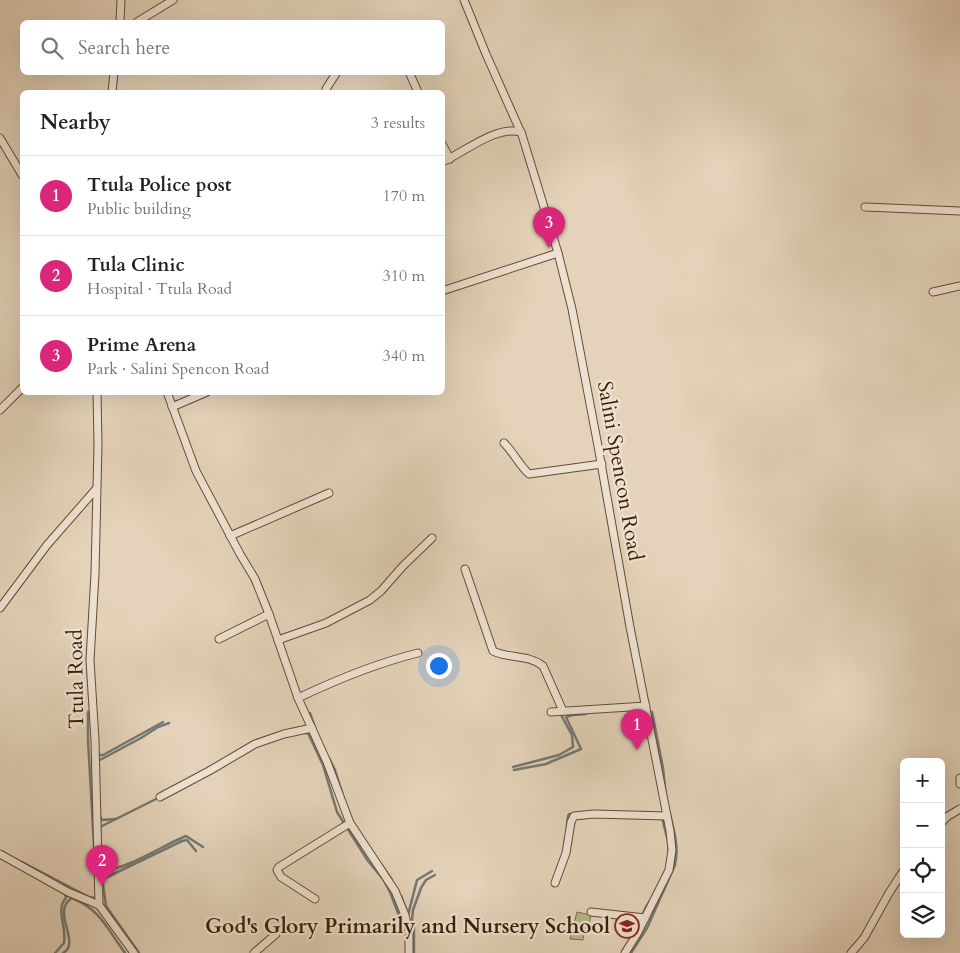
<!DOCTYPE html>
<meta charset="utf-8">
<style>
:root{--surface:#fff;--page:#f6f6f6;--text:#222;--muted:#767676;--line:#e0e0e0;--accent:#db2777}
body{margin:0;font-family:Cardo,serif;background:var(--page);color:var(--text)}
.controls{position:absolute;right:15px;bottom:15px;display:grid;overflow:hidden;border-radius:8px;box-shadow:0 5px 20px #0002}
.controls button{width:45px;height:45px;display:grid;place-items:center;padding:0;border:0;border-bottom:1px solid var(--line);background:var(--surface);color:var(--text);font:25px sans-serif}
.you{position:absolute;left:438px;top:665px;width:18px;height:18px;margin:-12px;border:4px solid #fff;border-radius:50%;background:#1a73e8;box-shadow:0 0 0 8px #1a73e833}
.badge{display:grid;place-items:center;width:32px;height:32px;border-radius:50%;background:var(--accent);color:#fff;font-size:16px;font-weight:700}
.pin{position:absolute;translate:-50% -41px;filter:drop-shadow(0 1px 2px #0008)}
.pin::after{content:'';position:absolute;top:26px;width:18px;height:15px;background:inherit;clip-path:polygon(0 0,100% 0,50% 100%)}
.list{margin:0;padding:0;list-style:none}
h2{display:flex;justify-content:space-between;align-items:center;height:65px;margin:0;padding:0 20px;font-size:21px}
h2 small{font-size:16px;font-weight:400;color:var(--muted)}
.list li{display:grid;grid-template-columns:32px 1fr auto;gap:15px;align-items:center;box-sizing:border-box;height:80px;padding:0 20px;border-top:1px solid var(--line)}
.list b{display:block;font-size:19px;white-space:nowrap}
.list p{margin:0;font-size:16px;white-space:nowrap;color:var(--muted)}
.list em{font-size:16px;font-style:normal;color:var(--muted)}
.icon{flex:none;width:28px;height:28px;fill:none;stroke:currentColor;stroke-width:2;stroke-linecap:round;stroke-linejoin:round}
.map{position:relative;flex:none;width:960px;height:953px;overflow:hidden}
.search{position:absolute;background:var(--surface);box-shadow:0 5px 20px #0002;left:20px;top:20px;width:425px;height:55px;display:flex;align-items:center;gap:12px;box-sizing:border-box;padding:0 18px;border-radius:8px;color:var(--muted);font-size:19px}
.panel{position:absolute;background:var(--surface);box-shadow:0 5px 20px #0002;left:20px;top:90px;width:425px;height:305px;border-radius:8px}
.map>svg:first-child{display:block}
.green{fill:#b7bb8d;stroke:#796c49}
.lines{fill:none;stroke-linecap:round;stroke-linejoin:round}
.stream{stroke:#757873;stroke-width:2.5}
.street-casing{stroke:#654a32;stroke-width:9}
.street{stroke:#ede2d2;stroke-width:7}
.labels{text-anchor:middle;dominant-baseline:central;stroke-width:4.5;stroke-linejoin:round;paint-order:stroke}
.street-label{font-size:21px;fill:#3b1d05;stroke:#ede2d2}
.poi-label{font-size:21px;font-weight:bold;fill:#3b1d05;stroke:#ede2d2;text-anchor:end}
</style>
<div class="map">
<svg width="960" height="953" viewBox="0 0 960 953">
<rect width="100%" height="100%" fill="#e4d3ba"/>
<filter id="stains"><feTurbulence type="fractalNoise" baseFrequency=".004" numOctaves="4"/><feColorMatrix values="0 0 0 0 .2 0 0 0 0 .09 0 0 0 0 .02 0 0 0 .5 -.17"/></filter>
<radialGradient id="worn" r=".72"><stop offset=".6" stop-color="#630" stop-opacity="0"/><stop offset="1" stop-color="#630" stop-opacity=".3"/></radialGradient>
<!-- green -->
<path class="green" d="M 577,912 L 591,915 C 590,925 583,932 583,940 L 570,939 Z"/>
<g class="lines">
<!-- stream -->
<g class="stream">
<path d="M 88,712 L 88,740 L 94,846"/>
<path d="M 652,712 L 663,768 L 666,797"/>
<path d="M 310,713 L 315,728"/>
<path d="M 305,733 L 308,733 L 323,765 L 337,812 L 368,861 L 383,879 L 390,892 L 406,934"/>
<path d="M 98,755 L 103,755 L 163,722"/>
<path d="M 329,758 L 335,770 L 344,799"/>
<path d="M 98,761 L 141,738 L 158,727 L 169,723"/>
<path d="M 513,767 L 559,755 L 573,747 L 572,735 L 560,713"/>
<path d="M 514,770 L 546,764 L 581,749 L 566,717 L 573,715 L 586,714"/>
<path d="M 100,816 L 102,820 L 116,819"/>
<path d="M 662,818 L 668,841 L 669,854"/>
<path d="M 567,825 L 568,816 L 569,814 L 575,814"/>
<path d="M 100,830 L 100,827 L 160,797"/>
<path d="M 22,862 L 89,897 L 93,898 L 97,896"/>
<path d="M 381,864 L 392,880"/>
<path d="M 101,870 L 106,906 L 139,953"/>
<path d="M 101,870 C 121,873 165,844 186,836 L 203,847"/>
<path d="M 103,879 L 182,841 L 187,840 L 196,851"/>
<path d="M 401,896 L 407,912"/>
<path d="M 72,898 C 101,910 107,929 125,953"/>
<path d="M 408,915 L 417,880 L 432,871"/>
<path d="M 641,918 L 646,907 L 650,901"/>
<path d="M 55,953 L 64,943 C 67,926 55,910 66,898 L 65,894"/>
<path d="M 63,953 C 82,943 50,911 72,898 L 66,895"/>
<path d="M 414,953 L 414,927 L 412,919 L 413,910 L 421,888 L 426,880 L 435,875"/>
<path d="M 631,953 L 647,928 L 675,865 C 679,847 674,831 670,814"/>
</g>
<!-- street casing -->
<g class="street-casing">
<g id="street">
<path d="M 464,0 L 486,54 L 522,135 L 558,253 L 572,309 L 598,446 L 630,627 L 670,831 L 672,850 L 669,870 L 637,934 L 625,953"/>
<path d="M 120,22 L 121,0"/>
<path d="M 137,22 L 173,0"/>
<path d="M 409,72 L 418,92"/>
<path d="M 112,92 L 114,72"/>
<path d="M 326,92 L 326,89 L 337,72"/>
<path d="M 0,138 L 22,175"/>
<path d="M 442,144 L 450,159"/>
<path d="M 442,162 C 465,152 496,125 521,132"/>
<path d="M 865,207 L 960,211"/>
<path d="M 442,291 L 558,253"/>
<path d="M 933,292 L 960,286"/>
<path d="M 97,392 L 98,445 L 95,574 L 90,660 L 95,740 L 99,905 L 134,953"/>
<path d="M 167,392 L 196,471 L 240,554 L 255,579 L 269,614 L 298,698 L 327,762 L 350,823 L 395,891 L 405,915 L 409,933 L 409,953"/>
<path d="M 172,407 L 207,392"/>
<path d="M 0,410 L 22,388"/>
<path d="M 504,443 C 514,453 519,465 529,474 L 602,464"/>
<path d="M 230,536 L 329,493"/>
<path d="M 465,569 L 493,651 C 509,659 528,654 543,666 L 563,711"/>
<path d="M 0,608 L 47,545 L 96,489"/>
<path d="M 219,639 L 269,614"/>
<path d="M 278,640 L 326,623 L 370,600 L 381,591 L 403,566 L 432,538"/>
<path d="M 298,698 C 336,680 377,663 418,653"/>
<path d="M 551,712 L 646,706"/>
<path d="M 960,778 L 960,784"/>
<path d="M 160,797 L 209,771 L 255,744 L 284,734 L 312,728"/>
<path d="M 941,823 L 948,816 L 960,809"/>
<path d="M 0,854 L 68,892 L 99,905"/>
<path d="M 555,883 L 566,853 L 571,822 L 574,816 L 594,814 L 667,816"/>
<path d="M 315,899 L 281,877 L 277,870 L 279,867 L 350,823"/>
<path d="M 591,912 L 645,918"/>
<path d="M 254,953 L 276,934"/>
<path d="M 851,953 L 864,938 L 889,893 L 904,870"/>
</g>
</g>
<!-- street -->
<use href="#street" class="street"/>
</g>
<!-- icons -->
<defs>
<g id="school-ring" transform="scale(1.25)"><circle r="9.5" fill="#ede2d2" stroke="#8f2418" stroke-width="1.5"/><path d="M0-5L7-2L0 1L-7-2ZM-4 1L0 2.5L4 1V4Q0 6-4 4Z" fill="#8f2418"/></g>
</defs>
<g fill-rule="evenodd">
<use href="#school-ring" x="627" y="926"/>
</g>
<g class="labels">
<!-- street labels -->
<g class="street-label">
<text transform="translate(620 471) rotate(80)">Salini Spencon Road</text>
<text transform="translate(76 679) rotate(-91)">Ttula Road</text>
</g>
<!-- poi labels -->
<g class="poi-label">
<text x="610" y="926">God's Glory Primarily and Nursery School</text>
</g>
</g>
<rect width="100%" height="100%" filter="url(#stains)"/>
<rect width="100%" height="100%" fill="url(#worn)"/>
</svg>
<div class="controls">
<button>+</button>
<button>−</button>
<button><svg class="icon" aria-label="locate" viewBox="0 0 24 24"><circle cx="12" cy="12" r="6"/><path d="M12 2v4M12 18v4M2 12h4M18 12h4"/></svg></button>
<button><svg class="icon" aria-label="layers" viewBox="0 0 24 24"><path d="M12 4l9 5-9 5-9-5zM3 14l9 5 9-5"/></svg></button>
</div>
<div class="you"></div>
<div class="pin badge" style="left:637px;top:750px">1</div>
<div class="pin badge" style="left:102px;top:886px">2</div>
<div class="pin badge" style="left:549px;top:248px">3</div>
<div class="search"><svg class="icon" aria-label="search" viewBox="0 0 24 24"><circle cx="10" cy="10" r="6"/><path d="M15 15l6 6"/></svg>Search here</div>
<section class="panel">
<h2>Nearby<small>3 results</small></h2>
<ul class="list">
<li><span class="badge">1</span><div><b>Ttula Police post</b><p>Public building</p></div><em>170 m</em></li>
<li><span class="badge">2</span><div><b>Tula Clinic</b><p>Hospital · Ttula Road</p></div><em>310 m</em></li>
<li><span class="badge">3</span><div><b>Prime Arena</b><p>Park · Salini Spencon Road</p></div><em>340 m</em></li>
</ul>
</section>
</div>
